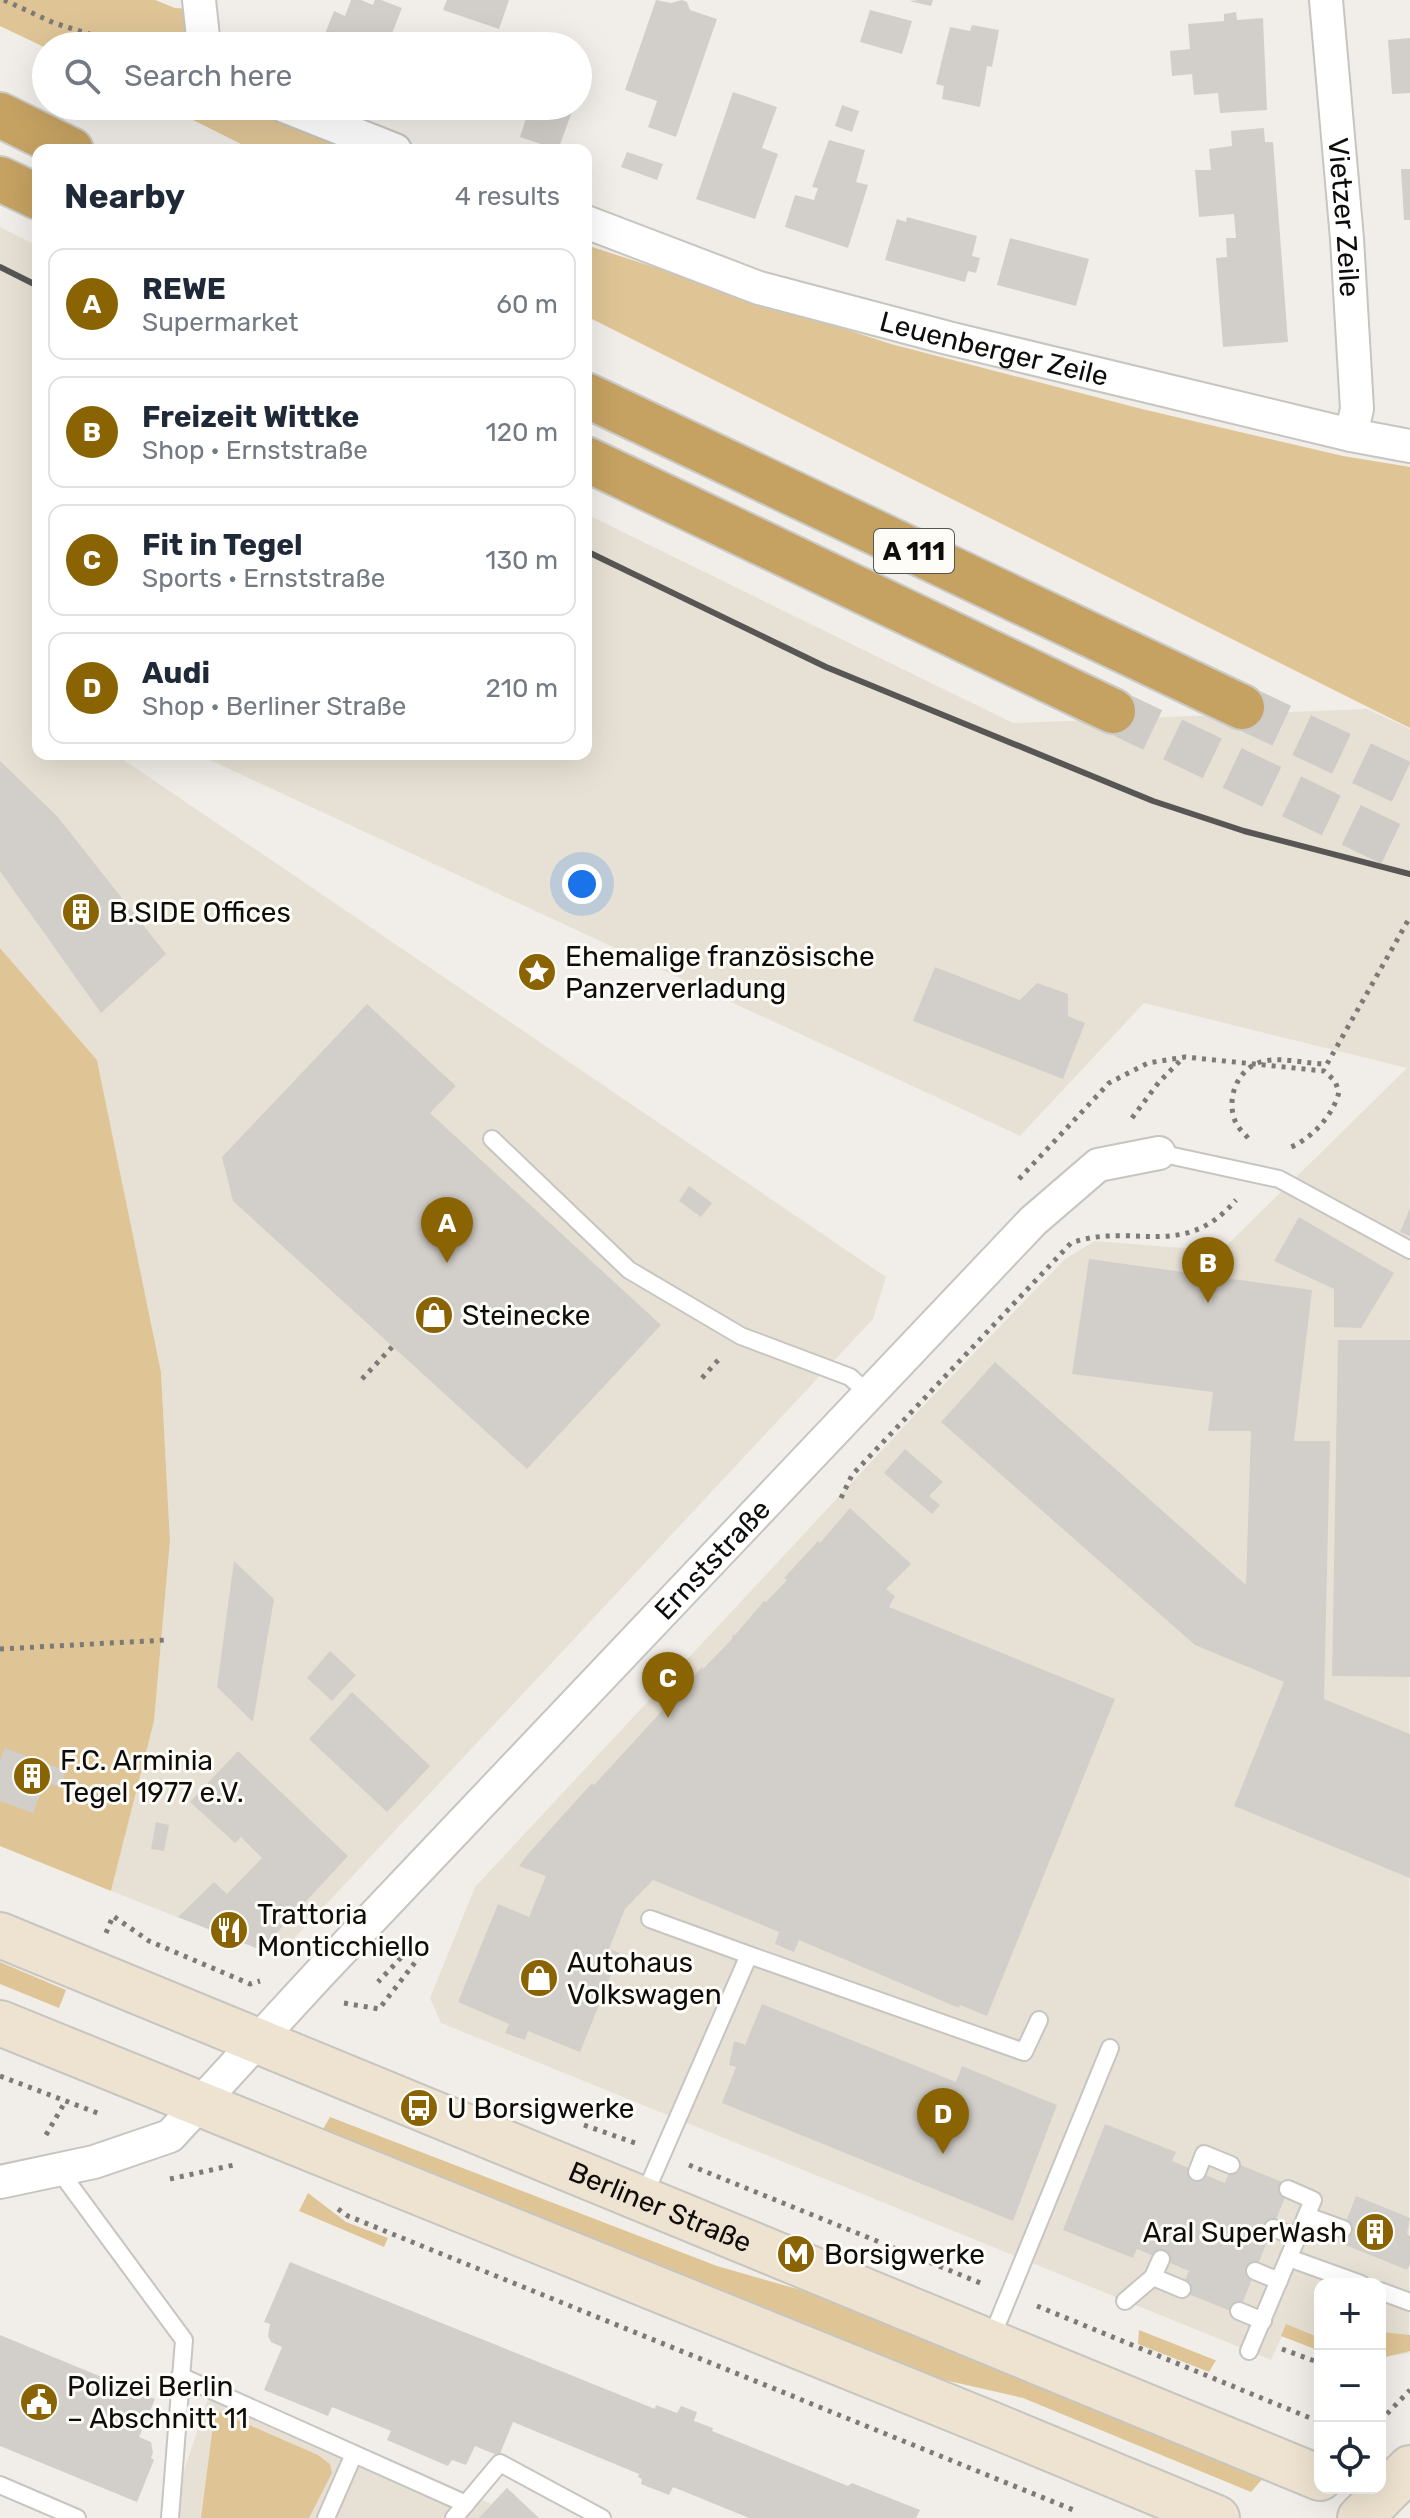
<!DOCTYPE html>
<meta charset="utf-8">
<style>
:root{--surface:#fff;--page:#f2f2f3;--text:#1f2937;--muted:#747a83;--line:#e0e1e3;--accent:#8a6403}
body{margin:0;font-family:Rubik,sans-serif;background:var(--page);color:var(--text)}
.controls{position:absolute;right:24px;bottom:24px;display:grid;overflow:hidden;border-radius:16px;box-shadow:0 8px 32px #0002}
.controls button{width:72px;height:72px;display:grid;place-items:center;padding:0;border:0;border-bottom:2px solid var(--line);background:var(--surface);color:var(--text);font:40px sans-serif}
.you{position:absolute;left:582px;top:884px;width:28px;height:28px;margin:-20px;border:6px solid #fff;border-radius:50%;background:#1a73e8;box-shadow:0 0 0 12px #1a73e833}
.badge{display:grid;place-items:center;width:52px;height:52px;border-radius:50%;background:var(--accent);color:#fff;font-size:26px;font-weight:700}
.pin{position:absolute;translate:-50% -66px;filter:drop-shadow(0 2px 4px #0008)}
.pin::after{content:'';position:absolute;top:42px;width:28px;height:24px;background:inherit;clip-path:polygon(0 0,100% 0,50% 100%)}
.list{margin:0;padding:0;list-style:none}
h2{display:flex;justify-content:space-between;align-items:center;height:104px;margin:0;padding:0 32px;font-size:34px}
h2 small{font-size:26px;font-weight:400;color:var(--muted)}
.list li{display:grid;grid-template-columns:52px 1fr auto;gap:24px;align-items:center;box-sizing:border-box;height:112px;margin:0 16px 16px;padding:0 16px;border:2px solid var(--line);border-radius:16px}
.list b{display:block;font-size:30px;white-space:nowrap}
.list p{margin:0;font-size:26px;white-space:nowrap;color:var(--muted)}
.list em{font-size:26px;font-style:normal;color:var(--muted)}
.icon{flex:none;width:44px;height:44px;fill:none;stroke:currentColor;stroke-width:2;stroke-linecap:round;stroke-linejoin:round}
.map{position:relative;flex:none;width:1410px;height:2518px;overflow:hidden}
.search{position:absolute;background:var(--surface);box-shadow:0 8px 32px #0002;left:32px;top:32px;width:560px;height:88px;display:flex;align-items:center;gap:20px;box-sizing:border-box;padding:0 28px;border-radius:44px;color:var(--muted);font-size:30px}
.panel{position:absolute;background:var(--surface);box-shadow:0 8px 32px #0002;left:32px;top:144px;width:560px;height:616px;border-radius:16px}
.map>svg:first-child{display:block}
.built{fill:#e7e1d5}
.green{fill:#dfc596}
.building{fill:#d2cfca}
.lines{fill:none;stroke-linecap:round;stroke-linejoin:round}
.motorway-tunnel{stroke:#cfccc8;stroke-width:44;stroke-dasharray:44 22;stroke-linecap:butt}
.service-casing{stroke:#c7c5c0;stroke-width:20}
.minor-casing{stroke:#c7c5c0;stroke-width:36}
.secondary-casing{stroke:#c7c5c0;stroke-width:48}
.motorway-casing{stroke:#cacac9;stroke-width:48}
.path{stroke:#7c7a76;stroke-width:5;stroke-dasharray:4 6;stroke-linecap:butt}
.service{stroke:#fff;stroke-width:16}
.minor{stroke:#fff;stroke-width:32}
.secondary{stroke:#eee3d0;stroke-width:44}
.motorway{stroke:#c5a262;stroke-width:44}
.rail{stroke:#585654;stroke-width:6}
.path-bridge{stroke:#7c7a76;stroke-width:5;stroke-dasharray:4 6;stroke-linecap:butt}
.labels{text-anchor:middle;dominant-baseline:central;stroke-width:6;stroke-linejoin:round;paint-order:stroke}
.shield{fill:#fefcf7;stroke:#565552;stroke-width:2}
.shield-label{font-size:26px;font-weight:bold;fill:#0e0d0b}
.street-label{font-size:28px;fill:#0e0d0b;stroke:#fefcf7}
.poi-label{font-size:28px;fill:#0e0d0b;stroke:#fefcf7;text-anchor:start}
</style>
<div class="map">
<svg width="1410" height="2518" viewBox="0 0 1410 2518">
<rect width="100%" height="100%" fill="#f1eee9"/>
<!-- built -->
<g class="built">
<path d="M 0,227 L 38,246 L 38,754 L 115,754 L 886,1277 L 873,1319 L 289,1944 L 261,1950 L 111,1891 L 154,1721 L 170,1541 L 161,1372 L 97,1060 L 0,948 Z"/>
<path d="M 586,514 L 1013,723 L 1367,709 L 1410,729 L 1409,2353 L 1380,2358 L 1380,2284 L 1320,2284 L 1320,2351 L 1282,2336 L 1271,2360 L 441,2023 L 430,1998 L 475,1887 L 924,1405 L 1065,1259 L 1095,1241 L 1221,1251 L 1407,1068 L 1144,1003 L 1020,1136 L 197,754 L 586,754 Z"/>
<path d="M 214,2381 L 491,2504 L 507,2488 L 539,2518 L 168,2518 Z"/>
</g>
<!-- green -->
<g class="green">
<path d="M 0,0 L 155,0 L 175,8 L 192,9 L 194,46 L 46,46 L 46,48 L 0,26 Z"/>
<path d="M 165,106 L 257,106 L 357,150 L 253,150 Z"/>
<path d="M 586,245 L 891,344 L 1142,409 L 1343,456 L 1410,467 L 1410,728 L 586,316 Z"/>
<path d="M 0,948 L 97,1060 L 161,1372 L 170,1541 L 154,1721 L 111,1891 L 0,1846 Z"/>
<path d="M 0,1962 L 66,1990 L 59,2008 L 0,1984 Z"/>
<path d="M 330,2117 L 717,2266 L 825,2297 L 1264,2477 L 1251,2492 L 1023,2398 L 940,2379 L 322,2131 Z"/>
<path d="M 308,2193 L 346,2222 L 388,2238 L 384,2247 L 299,2211 Z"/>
<path d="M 1286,2324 L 1320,2338 L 1320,2351 L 1281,2336 Z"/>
<path d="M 1139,2330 L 1215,2360 L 1216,2360 L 1209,2372 L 1138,2344 Z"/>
<path d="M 1381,2332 L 1410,2335 L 1410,2351 L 1380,2358 Z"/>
<path d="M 215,2410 L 318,2455 L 330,2464 L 332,2473 L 309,2518 L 201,2518 Z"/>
</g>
<!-- building -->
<g class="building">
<path d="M 351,0 L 361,0 L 373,5 L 375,0 L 381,0 L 402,8 L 387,46 L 333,46 L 334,43 L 323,39 L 334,11 L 345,16 Z"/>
<path d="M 447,0 L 509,0 L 499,29 L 443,10 Z"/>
<path d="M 656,0 L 671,3 L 682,0 L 687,2 L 690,10 L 717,19 L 676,137 L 648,127 L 657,101 L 625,90 Z"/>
<path d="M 919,0 L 933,0 L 931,6 L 909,1 Z"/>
<path d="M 870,10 L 912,21 L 902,54 L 860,42 Z"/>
<path d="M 1236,12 L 1237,20 L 1263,18 L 1267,110 L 1220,113 L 1218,93 L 1194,95 L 1192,74 L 1172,76 L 1170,51 L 1190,49 L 1188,24 L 1224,21 L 1224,14 Z"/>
<path d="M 972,25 L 999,30 L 992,67 L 987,66 L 980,107 L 942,99 L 944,86 L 936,84 L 950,27 L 970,31 Z"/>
<path d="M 1410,38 L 1410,93 L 1392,94 L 1388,40 Z"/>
<path d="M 733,92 L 777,107 L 762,148 L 778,154 L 755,219 L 696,199 Z"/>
<path d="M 842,105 L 859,111 L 852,132 L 835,126 Z"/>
<path d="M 530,106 L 574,106 L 558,150 L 520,137 Z"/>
<path d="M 1264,128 L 1265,142 L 1273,142 L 1288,342 L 1223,347 L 1216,258 L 1227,257 L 1226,238 L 1236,238 L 1234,214 L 1199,217 L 1195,170 L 1211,170 L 1209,149 L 1232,146 L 1231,131 Z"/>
<path d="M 829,140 L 865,150 L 856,182 L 868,185 L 848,248 L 785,227 L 795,195 L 814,200 L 818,188 L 812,187 Z"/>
<path d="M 627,152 L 663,164 L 657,180 L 621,167 Z"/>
<path d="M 1401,169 L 1410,169 L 1410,220 L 1404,220 Z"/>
<path d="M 907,217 L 977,236 L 972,256 L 980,258 L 976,273 L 968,271 L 965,282 L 885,260 L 897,219 L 906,222 Z"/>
<path d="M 1010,238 L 1089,259 L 1076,306 L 997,285 Z"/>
<path d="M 0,761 L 57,816 L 166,954 L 101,1013 L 0,871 Z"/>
<path d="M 935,967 L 1020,1000 L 1037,983 L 1068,994 L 1068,1016 L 1085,1023 L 1063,1079 L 913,1021 Z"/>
<path d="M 367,1004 L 456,1086 L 430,1113 L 661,1325 L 527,1469 L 233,1201 L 222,1157 Z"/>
<path d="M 689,1186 L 712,1203 L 701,1217 L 679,1201 Z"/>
<path d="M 1410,1208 L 1410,1236 L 1400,1232 Z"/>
<path d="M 1299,1217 L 1394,1273 L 1361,1328 L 1334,1327 L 1334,1289 L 1274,1261 Z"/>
<path d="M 1089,1259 L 1312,1290 L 1294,1441 L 1330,1441 L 1324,1699 L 1410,1734 L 1410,1878 L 1234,1806 L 1284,1682 L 1195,1645 L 941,1422 L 995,1362 L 1246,1585 L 1251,1431 L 1208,1431 L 1213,1392 L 1072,1374 Z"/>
<path d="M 1338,1340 L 1410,1340 L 1410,1677 L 1332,1676 Z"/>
<path d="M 905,1449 L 943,1482 L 929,1496 L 940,1505 L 932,1514 L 884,1473 Z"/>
<path d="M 850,1508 L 911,1564 L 886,1589 L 895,1596 L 889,1607 L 1115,1699 L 987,2016 L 960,2005 L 959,2008 L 799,1940 L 794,1952 L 775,1944 L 779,1932 L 653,1880 L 625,1909 L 609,1949 L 620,1953 L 580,2052 L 528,2031 L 525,2040 L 505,2033 L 509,2024 L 458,2002 L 498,1904 L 529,1917 L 546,1876 L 519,1866 L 528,1854 L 592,1783 L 594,1785 L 702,1667 L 703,1669 L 732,1639 L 733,1634 L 735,1635 L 764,1601 L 766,1602 L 787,1580 L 784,1578 L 818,1541 L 820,1543 Z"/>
<path d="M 234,1561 L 274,1599 L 253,1722 L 217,1687 Z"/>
<path d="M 330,1651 L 356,1675 L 332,1701 L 307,1678 Z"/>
<path d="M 352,1692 L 430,1766 L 387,1812 L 309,1739 Z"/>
<path d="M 5,1748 L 66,1771 L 60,1787 L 45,1782 L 33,1813 L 0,1801 L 0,1760 Z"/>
<path d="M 238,1751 L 348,1856 L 261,1950 L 178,1917 L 214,1882 L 227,1894 L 262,1858 L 241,1837 L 235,1843 L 190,1802 Z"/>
<path d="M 156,1822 L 169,1825 L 164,1851 L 151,1849 Z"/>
<path d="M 762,2004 L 956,2082 L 962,2066 L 1057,2105 L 1013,2221 L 722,2103 L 736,2067 L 729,2065 L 734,2041 L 745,2045 Z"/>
<path d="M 1105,2124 L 1176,2152 L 1172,2161 L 1225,2183 L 1233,2162 L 1290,2185 L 1238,2314 L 1181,2291 L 1189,2271 L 1137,2249 L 1133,2258 L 1063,2230 Z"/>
<path d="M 1356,2196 L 1410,2218 L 1407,2234 L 1410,2236 L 1410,2264 L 1407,2270 L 1338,2242 Z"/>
<path d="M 290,2262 L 655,2409 L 656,2405 L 677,2413 L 681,2406 L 697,2412 L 694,2421 L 713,2428 L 712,2431 L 848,2486 L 852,2483 L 920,2510 L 916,2518 L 749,2518 L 673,2487 L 669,2495 L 641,2484 L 642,2479 L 638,2477 L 639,2474 L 513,2422 L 499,2456 L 475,2446 L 466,2465 L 452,2460 L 448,2466 L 387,2440 L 391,2431 L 332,2407 L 328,2416 L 264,2390 L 282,2347 L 271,2342 L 268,2336 L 270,2324 L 264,2322 Z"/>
<path d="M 0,2335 L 155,2399 L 139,2437 L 151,2442 L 153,2453 L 151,2458 L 154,2460 L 137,2502 L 0,2446 Z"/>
<path d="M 507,2488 L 539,2518 L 479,2518 Z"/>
</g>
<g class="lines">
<!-- motorway-tunnel -->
<g class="motorway-tunnel">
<path d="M 1242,707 L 1410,786"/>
<path d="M 1113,711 L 1410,853"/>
</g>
<!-- service casing -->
<g class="service-casing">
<g id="service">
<path d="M 492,1139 L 629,1270 L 741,1336 L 850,1377 L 869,1394"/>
<path d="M 1159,1153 L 1279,1179 L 1410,1250"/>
<path d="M 650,1919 L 749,1955"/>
<path d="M 58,2169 L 184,2340 L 170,2518"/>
<path d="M 1197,2172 L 1204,2154 L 1231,2165"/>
<path d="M 643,2198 L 749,1955 L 1024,2052 L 1039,2020"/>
<path d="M 1307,2216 L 1343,2229"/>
<path d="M 1273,2228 L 1298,2238"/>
<path d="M 1289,2258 L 1361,2284"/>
<path d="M 1255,2271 L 1279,2281"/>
<path d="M 1153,2277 L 1182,2289"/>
<path d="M 1380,2291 L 1410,2302"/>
<path d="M 1125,2301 L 1153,2277 L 1161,2259"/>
<path d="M 1239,2311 L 1263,2321"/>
<path d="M 991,2339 L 1110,2048"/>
<path d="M 1249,2351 L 1313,2200 L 1288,2189"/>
<path d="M 180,2376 L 466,2504"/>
<path d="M 0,2485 L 77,2518"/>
<path d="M 326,2518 L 354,2454"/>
<path d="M 454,2518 L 500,2463 L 602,2518"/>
</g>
</g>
<!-- minor casing -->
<g class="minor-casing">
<g id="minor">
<path d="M 199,0 L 204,46"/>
<path id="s1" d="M 1326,0 L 1347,239 L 1357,409 L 1351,435"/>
<path d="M 284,106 L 395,150"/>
<path id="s2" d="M 586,222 L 759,288 L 948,338 L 1351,435 L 1410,446"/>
<path id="s3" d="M 0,2182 L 94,2162 L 170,2136 L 320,1973 L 1033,1221 L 1098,1165 L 1159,1153"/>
</g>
</g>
<!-- secondary casing -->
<g class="secondary-casing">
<g id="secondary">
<path id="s4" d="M 0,1935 L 1320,2478"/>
<path d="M 0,2023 L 993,2425 L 1217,2518"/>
<path d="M 1360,2518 L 1410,2468"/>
</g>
</g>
<!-- motorway casing -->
<g class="motorway-casing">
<g id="motorway">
<path d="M 0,115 L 71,150"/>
<path d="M 0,179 L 38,197"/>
<path d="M 586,395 L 1242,707"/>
<path d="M 586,459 L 1113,711"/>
</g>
</g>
<!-- path -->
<g class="path">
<path d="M 4,0 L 54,23 L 127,46"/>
<path d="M 1132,1118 L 1159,1082 L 1182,1059"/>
<path d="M 1019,1179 L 1109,1083 L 1148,1063 L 1185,1057 L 1324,1071 L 1335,1081 L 1339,1092 C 1333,1116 1310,1141 1286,1149"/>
<path d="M 702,1378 L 721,1357"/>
<path d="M 362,1379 L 393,1346"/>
<path d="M 841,1498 L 852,1475 L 1071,1243 C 1133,1221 1183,1262 1236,1200"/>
<path d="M 0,1649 L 166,1640"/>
<path d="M 106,1933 L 113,1916 L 149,1941 L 250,1984 L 260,1981"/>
<path d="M 344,2003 L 379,2009 L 420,1956 L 411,1947 L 378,1982"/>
<path d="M 0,2076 L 100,2114"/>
<path d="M 584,2125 L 635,2143"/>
<path d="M 46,2135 L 65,2102"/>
<path d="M 689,2165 L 983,2284"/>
<path d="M 170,2179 L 234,2165"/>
<path d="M 338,2209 L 348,2216 L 1076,2511"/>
<path d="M 1037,2306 L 1320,2422"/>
<path d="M 1282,2349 L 1320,2363"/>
<path d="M 1380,2421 L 1410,2390"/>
</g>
<!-- service -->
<use href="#service" class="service"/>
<!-- minor -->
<use href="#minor" class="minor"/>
<!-- secondary -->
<use href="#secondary" class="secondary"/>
<!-- motorway -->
<use href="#motorway" class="motorway"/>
<!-- rail -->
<g class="rail">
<path d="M 0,267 L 38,286"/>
<path d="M 586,551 L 826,667 L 1153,801 L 1244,831 L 1410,874"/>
</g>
<!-- path-bridge -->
<path class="path-bridge" d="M 1248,1138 C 1244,1133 1238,1128 1236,1123 C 1225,1100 1237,1067 1264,1061 C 1283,1057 1307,1064 1327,1064 L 1410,917"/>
</g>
<!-- icons -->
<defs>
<g id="building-disc" transform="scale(2)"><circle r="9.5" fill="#8a6403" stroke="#fefcf7"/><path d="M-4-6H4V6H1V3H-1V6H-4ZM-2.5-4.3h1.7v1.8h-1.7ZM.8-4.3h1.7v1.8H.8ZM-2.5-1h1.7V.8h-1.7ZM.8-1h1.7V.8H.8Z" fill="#fff"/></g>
<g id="sight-disc" transform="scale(2)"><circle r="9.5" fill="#8a6403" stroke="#fefcf7"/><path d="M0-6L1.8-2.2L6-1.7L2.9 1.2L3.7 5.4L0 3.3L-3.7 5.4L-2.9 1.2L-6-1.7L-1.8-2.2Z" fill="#fff"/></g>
<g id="shop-disc" transform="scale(2)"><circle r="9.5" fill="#8a6403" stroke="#fefcf7"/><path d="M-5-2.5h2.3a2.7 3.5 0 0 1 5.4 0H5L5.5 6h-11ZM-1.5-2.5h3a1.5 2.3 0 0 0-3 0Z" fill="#fff"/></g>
<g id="restaurant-disc" transform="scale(2)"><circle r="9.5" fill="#8a6403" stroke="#fefcf7"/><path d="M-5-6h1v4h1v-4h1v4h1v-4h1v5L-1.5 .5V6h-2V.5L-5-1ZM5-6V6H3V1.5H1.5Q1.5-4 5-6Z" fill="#fff"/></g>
<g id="bus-disc" transform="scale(2)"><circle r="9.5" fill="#8a6403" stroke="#fefcf7"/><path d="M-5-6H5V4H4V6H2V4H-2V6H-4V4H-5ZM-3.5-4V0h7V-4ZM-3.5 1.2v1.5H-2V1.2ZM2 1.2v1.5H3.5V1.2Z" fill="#fff"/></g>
<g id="metro-disc" transform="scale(2)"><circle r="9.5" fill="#8a6403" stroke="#fefcf7"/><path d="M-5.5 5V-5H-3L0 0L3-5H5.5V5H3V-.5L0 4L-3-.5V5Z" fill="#fff"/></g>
<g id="civic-disc" transform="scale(2)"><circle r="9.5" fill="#8a6403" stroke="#fefcf7"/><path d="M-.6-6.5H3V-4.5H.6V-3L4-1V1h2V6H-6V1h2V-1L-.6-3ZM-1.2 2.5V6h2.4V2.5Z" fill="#fff"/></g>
</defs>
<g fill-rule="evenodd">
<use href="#building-disc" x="81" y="912"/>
<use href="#sight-disc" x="537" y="972"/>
<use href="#shop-disc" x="434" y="1315"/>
<use href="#building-disc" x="32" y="1776"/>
<use href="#restaurant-disc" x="229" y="1930"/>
<use href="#shop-disc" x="539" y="1978"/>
<use href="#bus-disc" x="419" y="2108"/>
<use href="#building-disc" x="1375" y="2232"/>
<use href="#metro-disc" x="796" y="2254"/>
<use href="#civic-disc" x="39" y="2402"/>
</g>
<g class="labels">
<!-- shield labels -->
<rect class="shield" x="874" y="529" width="80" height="44" rx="6"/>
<g class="shield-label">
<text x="914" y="551">A 111</text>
</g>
<!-- street labels -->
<g class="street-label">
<text stroke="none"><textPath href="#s1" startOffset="218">Vietzer Zeile</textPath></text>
<text stroke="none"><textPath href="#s2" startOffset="428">Leuenberger Zeile</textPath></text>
<text stroke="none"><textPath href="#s3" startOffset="968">Ernststraße</textPath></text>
<text stroke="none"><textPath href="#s4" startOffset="714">Berliner Straße</textPath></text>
</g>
<!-- poi labels -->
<g class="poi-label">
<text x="109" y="912">B.SIDE Offices</text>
<text x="565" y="956">Ehemalige französische<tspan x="565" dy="32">Panzerverladung</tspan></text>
<text x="462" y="1315">Steinecke</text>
<text x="60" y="1760">F.C. Arminia<tspan x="60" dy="32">Tegel 1977 e.V.</tspan></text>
<text x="257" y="1914">Trattoria<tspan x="257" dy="32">Monticchiello</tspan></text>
<text x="567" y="1962">Autohaus<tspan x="567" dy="32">Volkswagen</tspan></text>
<text x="447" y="2108">U Borsigwerke</text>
<text x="1347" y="2232" text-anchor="end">Aral SuperWash</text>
<text x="824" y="2254">Borsigwerke</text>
<text x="67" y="2386">Polizei Berlin<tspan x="67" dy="32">– Abschnitt 11</tspan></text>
</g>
</g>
</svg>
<div class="controls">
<button>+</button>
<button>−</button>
<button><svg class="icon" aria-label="locate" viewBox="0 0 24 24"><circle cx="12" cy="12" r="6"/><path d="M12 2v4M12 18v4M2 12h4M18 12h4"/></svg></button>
</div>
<div class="you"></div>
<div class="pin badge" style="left:447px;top:1263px">A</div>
<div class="pin badge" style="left:1208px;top:1303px">B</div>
<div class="pin badge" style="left:668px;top:1718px">C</div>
<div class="pin badge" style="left:943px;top:2154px">D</div>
<div class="search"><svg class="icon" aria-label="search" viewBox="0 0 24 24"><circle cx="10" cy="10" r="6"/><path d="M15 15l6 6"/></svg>Search here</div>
<section class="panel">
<h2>Nearby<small>4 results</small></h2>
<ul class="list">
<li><span class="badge">A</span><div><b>REWE</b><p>Supermarket</p></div><em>60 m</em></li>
<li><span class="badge">B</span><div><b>Freizeit Wittke</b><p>Shop · Ernststraße</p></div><em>120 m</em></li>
<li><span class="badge">C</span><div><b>Fit in Tegel</b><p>Sports · Ernststraße</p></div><em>130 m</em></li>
<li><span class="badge">D</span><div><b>Audi</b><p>Shop · Berliner Straße</p></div><em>210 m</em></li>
</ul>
</section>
</div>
